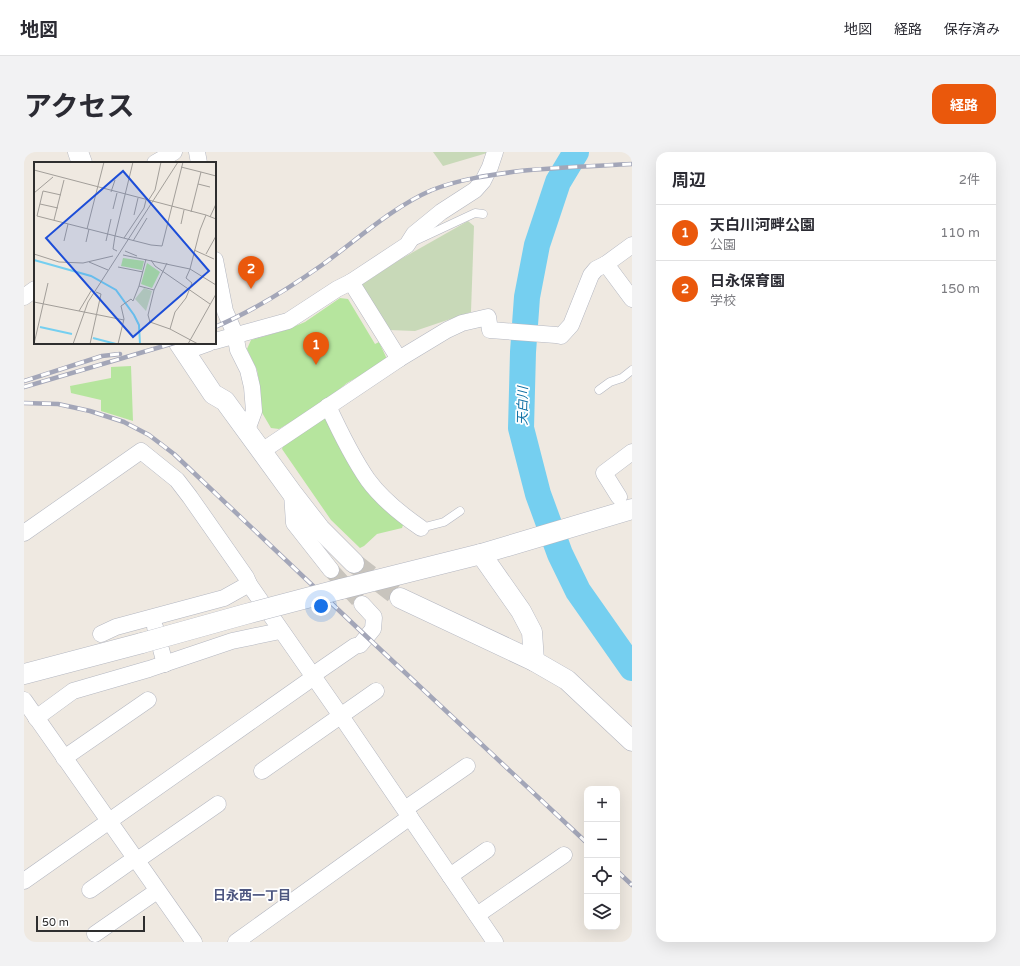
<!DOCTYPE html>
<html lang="ja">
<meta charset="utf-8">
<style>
:root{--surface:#fff;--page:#f2f2f3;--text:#2b2b33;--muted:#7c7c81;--line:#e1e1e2;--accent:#ea580c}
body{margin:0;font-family:"Varela Round","Noto Sans JP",sans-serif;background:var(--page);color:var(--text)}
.controls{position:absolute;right:12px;bottom:12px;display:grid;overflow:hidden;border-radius:8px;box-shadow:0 4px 16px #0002}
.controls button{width:36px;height:36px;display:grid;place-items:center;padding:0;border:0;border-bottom:1px solid var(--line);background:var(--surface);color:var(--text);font:20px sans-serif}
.scale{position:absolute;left:12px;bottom:10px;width:109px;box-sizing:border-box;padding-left:4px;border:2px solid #2e2e2e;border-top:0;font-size:11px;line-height:14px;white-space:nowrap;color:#2e2e2e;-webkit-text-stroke:3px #fff;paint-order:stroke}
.you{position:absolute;left:297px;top:454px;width:14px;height:14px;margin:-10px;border:3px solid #fff;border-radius:50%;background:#1a73e8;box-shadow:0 0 0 6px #1a73e833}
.badge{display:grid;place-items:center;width:26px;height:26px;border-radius:50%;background:var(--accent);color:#fff;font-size:13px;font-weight:700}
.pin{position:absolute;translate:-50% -33px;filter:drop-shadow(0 1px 2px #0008)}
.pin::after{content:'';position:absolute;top:21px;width:14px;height:12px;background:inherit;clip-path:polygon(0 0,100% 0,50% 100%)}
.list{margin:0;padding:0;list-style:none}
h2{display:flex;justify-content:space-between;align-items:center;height:52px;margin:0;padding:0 16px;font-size:17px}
h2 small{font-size:13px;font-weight:400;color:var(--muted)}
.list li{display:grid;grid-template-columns:26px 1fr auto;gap:12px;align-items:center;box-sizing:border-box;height:56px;padding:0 16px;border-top:1px solid var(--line)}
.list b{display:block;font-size:15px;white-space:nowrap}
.list p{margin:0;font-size:13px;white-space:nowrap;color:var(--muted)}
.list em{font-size:13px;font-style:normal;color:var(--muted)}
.icon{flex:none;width:22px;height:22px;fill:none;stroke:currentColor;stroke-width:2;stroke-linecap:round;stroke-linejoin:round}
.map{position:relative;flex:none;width:608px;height:790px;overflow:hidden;border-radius:12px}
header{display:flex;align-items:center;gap:24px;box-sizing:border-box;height:56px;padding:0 20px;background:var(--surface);border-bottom:1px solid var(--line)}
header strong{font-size:19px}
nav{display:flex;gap:22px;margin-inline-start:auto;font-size:14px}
.intro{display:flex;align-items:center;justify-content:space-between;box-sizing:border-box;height:96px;padding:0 24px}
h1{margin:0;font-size:28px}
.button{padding:10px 18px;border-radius:12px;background:var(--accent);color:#fff;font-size:14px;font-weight:700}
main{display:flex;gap:24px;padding:0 24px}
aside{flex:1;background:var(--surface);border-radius:12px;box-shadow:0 4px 16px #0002}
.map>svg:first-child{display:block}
.green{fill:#b6e59e}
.cemetery{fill:#c8d9b8}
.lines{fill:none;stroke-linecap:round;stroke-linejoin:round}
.river{stroke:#75cff0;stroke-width:26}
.minor-tunnel{stroke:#c8c4bd;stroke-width:16;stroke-dasharray:16 8;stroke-linecap:butt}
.tertiary-tunnel{stroke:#c8c4bd;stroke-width:20;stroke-dasharray:20 10;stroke-linecap:butt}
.service-casing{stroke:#b4b7c1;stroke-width:9}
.minor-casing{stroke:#b4b7c1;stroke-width:17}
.tertiary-casing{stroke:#b4b7c1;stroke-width:21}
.service{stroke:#fff;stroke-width:8}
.minor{stroke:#fff;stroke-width:16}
.tertiary{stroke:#fff;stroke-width:20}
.rail-casing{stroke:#a3a6b8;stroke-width:4.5}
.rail{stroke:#fff;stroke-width:3;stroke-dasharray:9;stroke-linecap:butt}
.tertiary-bridge-casing{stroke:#b4b7c1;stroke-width:21;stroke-linecap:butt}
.tertiary-bridge{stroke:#fff;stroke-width:20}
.labels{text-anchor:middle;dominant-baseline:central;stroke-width:3.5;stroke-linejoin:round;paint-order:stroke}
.water-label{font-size:13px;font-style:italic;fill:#0d6fa3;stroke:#fff}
.neighbourhood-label{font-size:13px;font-weight:bold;fill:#4d5680;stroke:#fff}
.inset-river{fill:none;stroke:#75cff0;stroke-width:2}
.inset-road{fill:none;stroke:#a29e99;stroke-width:1}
.view{fill:#1d4ed8;fill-opacity:0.15;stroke:#1d4ed8;stroke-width:2}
.inset-edge{fill:none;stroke:#2e2e2e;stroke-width:2}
</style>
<header>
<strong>地図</strong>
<nav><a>地図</a><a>経路</a><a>保存済み</a></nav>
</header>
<div class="intro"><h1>アクセス</h1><a class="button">経路</a></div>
<main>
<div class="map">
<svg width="608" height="790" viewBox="0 0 608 790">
<rect width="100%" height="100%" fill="#efe9e1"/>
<!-- green -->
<g class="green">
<path d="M 316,146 L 324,147 L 351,192 L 355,190 L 362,205 L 362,209 L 323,231 L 297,252 L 255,277 L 247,276 L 237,259 L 236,235 L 233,218 L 223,197 L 227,188 L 262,178 L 281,170 Z"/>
<path d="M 107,214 L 109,269 L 77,259 L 77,248 L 47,241 L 46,234 L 87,226 L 87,215 Z"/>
<path d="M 299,264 L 303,267 L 380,370 L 378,376 L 353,382 L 340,394 L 336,396 L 307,368 L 258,297 L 261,289 Z"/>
</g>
<!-- cemetery -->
<g class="cemetery">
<path d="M 409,0 L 463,0 L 463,1 L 419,14 Z"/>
<path d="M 444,69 L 450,74 L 447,160 L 391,179 L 365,178 L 337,133 L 377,107 Z"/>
</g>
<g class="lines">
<!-- river -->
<path class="river" d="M 552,0 L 534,30 L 513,93 L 503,145 L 499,200 L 497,276 L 514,342 L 536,402 L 554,439 L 608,516"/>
<!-- minor-tunnel -->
<path class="minor-tunnel" d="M 307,418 L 338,452"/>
<!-- tertiary-tunnel -->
<path class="tertiary-tunnel" d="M 330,411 L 376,446"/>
<!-- service casing -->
<g class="service-casing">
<g id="service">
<path d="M 391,89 L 451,61 L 459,62"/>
<path d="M 575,238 L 586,230 L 598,226 L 608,218"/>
<path d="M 397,376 L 420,370 L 436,359"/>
</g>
</g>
<!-- minor casing -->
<g class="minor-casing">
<g id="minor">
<path d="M 173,0 L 175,11"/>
<path d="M 131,11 L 150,0"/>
<path d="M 191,108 L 201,159 L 211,182 L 214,198 L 224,218 L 228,235 L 230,259 L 223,278"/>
<path d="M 582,112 L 608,147"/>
<path d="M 327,130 L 383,93 L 390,82 L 417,60 L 451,38 L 459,29 L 466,15 L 471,0"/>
<path d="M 0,145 L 11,137"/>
<path d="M 191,189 L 264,169 L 313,137 L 327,130 L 375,207 L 423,178 L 438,171 L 464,165 L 466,178 L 532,183 L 537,184 L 547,173 L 567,123 L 572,117 L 582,112 L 608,93"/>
<path d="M 162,201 L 171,196 L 185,191"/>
<path d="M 304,254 C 316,280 328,305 344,328 C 358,347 378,363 397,376"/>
<path d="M 238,299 L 375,207"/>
<path d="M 268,341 L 270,371 L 307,418"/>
<path d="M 595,345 L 580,321 L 608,300"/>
<path d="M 0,381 L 117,299 L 153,328 L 166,345 L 222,425 L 225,432 L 317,564 L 471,790"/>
<path d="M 131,475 L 141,512"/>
<path d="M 77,482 L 92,475 L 200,446 L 225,432"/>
<path d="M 289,523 L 331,494 L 336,493 L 349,477 L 350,465 L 338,452"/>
<path d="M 0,548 L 170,790"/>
<path d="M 12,566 L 49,539 L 125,517 L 208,489 L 256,479"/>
<path d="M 40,606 L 124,548"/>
<path d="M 238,619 L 352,539"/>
<path d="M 381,657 L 443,614"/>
<path d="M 112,709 L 194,652"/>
<path d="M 426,724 L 463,698"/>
<path d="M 0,729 L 290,525"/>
<path d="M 66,738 L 110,707"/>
<path d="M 453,763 L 540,703"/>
<path d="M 71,782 L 133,739"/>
<path d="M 212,790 L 386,665"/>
</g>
</g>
<!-- tertiary casing -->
<g class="tertiary-casing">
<g id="tertiary">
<path d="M 54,0 L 58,11"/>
<path d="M 155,191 L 189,242 L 201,249 L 268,341 L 296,377 L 330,411"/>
<path d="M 457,402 L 497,459 L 508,480 L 510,509"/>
<path d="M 317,437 L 457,402 L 608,357"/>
<path d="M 376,446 L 510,509 L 543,528 L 608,589"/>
<path d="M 0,522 L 118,491"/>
</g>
</g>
<!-- service -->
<use href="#service" class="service"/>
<!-- minor -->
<use href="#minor" class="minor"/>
<!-- tertiary -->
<use href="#tertiary" class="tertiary"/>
<!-- rail casing -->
<g class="rail-casing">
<g id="rail">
<path d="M 191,175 C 229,159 264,137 298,113 C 334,87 367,56 408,38 C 436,27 466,23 496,19 C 533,15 571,14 608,12"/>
<path d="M 0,229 L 78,204 L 96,202"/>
<path d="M 0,235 L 150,191"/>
<path d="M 0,251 L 34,252 L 66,259 L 100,270 L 125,283 L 150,302 L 343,485 L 563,691"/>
<path d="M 593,719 L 608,733"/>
</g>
</g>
<!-- rail -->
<use href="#rail" class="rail"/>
<!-- tertiary-bridge casing -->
<g class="tertiary-bridge-casing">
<path id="tertiary-bridge" d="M 118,491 L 222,462 L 317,437"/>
</g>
<!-- tertiary-bridge -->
<use href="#tertiary-bridge" class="tertiary-bridge"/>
</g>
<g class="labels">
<!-- water labels -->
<g class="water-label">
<text transform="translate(499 254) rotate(-89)">天白川</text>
</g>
<!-- neighbourhood labels -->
<g class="neighbourhood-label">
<text x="228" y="744">日永西一丁目</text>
</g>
</g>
<!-- overview -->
<g transform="translate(10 10)">
<rect width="182" height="182" fill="#efe9e1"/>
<path d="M 89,96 L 110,99 L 108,108 L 87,104 ZM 113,101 L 126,110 L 118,126 L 107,122 Z" fill="#b6e59e"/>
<path d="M 110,126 L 118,129 L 112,149 L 101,137 Z" fill="#c8d9b8"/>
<path class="inset-river" d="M 0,98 L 57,114 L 82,128 L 100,153 L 105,163 L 106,182M 6,165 L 38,172M 59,176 L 82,182"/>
<path class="inset-road" d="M 147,5 L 167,10 L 157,50M 0,8 L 172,53M 167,10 L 182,14M 164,22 L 176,25M 77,30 L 81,18M 0,31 L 19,15M 27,33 L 9,29 L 3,54 L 117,83 L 128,84 L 149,0M 114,39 L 121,28 L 127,0M 6,42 L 24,46M 79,47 L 83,31M 100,53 L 104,36M 176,55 L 182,42M 20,58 L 30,18M 147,62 L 150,48M 53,67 L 70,0M 81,74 L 99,0M 81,74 L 79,87 L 83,89M 90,76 L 110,46 L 112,38M 30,79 L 34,62M 72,79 L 77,57M 99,79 L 113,56M 52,80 L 55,67M 160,88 L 180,97M 91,89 L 103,94M 0,92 L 25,100 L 49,101 L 79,94M 172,92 L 182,74M 89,93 L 156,107 L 182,123M 117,98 L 121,104 L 176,142M 55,100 L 74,108M 84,105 L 109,110M 156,107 L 166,68 L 172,53 L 182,57M 105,124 L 112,97M 120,128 L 114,153 L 116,160 L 136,167 L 164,182M 0,140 L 90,158M 45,149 L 57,129M 136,167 L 141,150 L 152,136 L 158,121 L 152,116 L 156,107M 0,182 L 14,121M 39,182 L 54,140 L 144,0M 56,182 L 67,132 L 62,130M 84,182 L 90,157 L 87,144 L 97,137 L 99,139 L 105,124 L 120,128 L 133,101M 154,182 L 182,132"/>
<path class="view" d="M 89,9 L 175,109 L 99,175 L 12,76 Z"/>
<rect width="182" height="182" class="inset-edge"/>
</g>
</svg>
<div class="controls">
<button>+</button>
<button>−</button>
<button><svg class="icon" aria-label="locate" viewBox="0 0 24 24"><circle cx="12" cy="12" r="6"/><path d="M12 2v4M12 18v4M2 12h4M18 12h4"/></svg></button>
<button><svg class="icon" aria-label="layers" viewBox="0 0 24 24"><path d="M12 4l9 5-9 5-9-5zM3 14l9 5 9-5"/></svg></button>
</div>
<div class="scale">50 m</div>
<div class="you"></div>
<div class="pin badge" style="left:292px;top:213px">1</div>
<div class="pin badge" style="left:227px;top:137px">2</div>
</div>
<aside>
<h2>周辺<small>2件</small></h2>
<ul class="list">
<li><span class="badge">1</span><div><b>天白川河畔公園</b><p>公園</p></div><em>110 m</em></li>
<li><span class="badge">2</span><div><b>日永保育園</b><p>学校</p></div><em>150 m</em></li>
</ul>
</aside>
</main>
